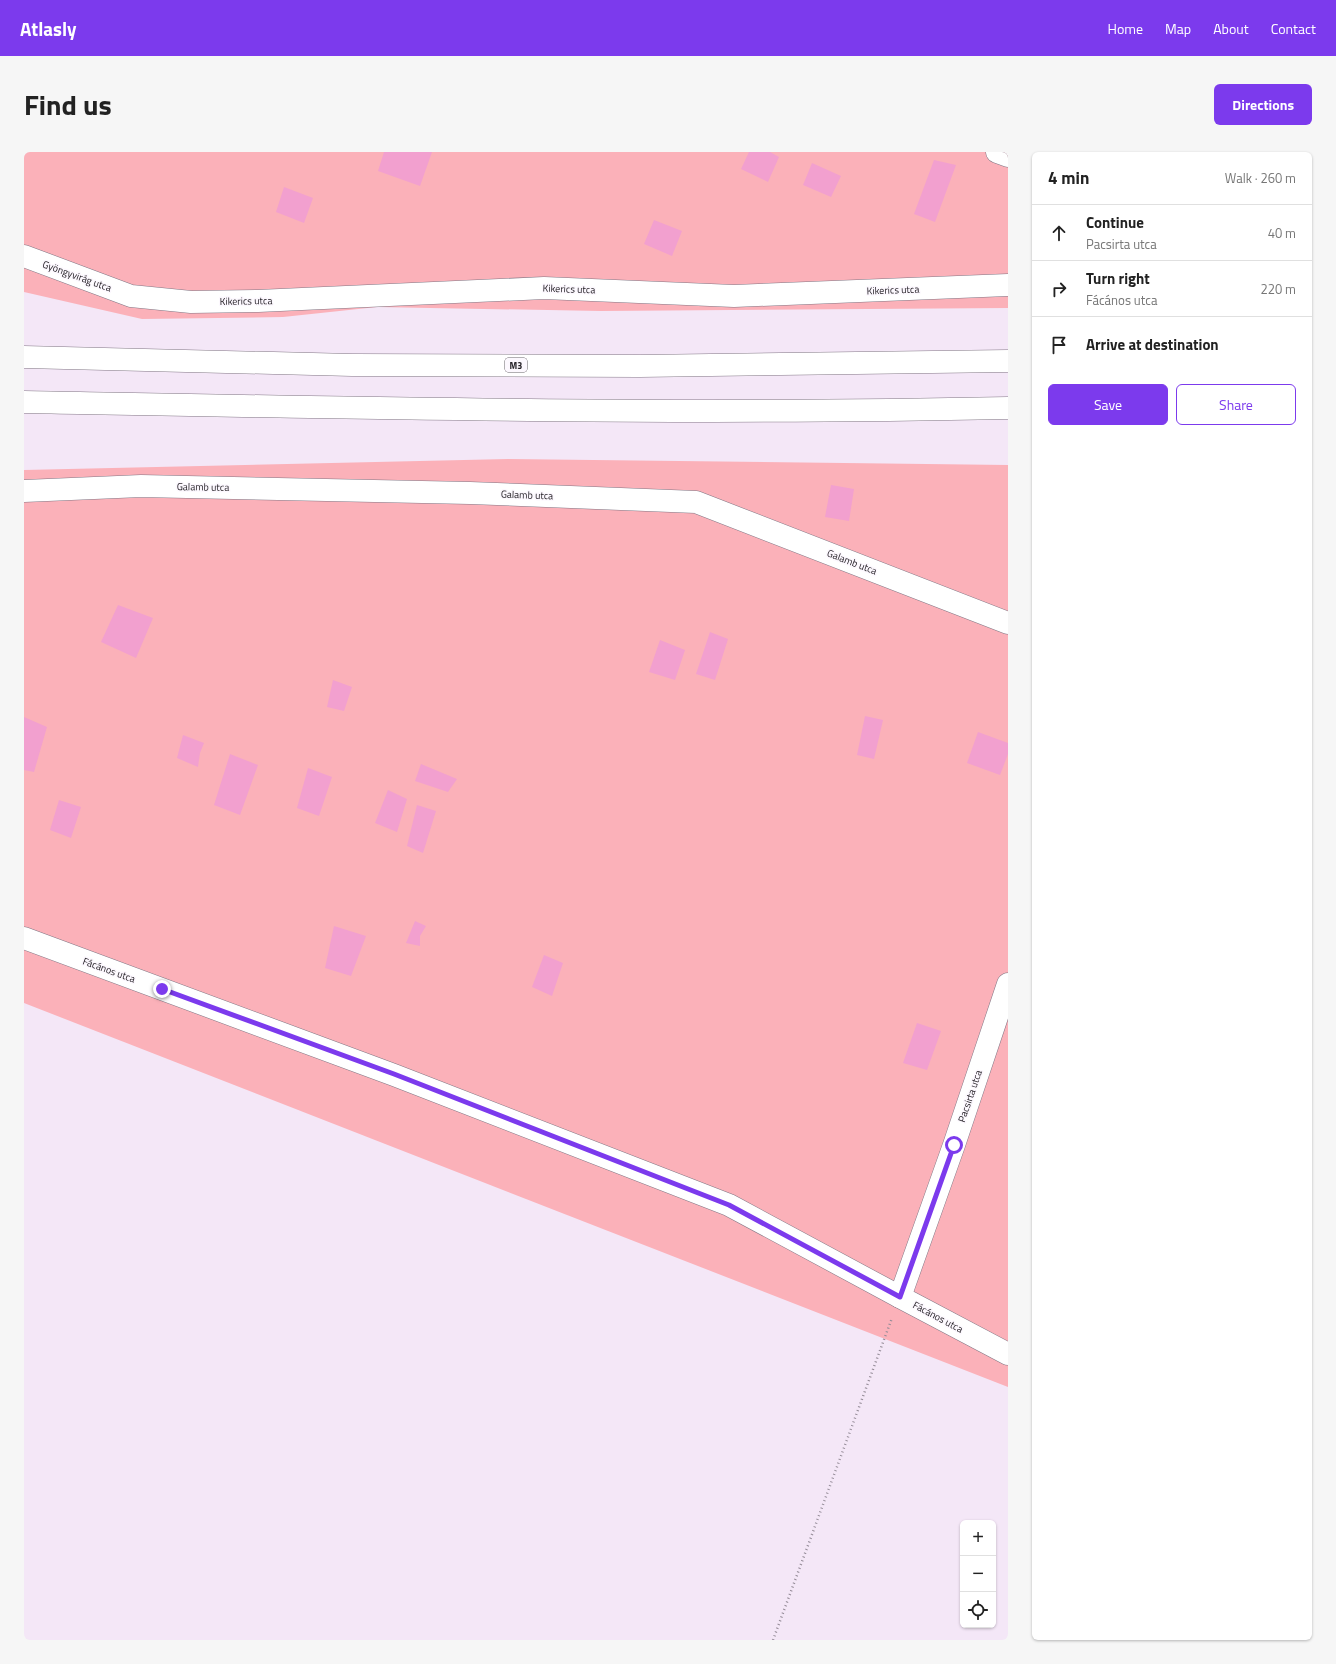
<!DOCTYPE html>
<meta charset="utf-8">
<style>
:root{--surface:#fff;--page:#f6f6f6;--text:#222;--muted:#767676;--line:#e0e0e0;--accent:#7c3aed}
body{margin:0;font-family:"Titillium Web",sans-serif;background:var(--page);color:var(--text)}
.controls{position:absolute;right:12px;bottom:12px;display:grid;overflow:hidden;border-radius:6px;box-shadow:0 1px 3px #0004}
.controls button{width:36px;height:36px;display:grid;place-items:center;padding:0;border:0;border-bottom:1px solid var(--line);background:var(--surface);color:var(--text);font:20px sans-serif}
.stop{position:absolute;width:12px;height:12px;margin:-9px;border:3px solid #7c3aed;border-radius:50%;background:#fff}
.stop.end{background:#7c3aed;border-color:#fff;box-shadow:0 1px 4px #0008}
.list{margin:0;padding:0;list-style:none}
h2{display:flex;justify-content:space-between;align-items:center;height:52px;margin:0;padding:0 16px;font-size:17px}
h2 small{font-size:13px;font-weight:400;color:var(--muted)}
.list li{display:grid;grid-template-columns:26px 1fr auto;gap:12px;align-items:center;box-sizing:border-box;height:56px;padding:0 16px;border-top:1px solid var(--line)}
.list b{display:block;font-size:15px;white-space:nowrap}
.list p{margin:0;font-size:13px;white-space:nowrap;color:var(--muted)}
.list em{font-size:13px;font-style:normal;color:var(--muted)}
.actions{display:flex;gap:8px;padding:12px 16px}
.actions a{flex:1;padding:9px 0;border:1px solid var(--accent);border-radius:6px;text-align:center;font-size:14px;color:var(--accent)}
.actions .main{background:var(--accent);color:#fff}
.icon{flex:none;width:22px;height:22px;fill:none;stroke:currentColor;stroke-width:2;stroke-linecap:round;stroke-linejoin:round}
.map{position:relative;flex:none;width:984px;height:1488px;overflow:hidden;border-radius:6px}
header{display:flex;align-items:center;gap:24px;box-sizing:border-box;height:56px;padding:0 20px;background:var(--accent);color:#fff}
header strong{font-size:19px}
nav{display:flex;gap:22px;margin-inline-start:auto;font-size:14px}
.intro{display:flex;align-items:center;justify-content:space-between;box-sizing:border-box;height:96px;padding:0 24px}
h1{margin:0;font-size:28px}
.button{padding:10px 18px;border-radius:6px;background:var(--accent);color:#fff;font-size:14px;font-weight:700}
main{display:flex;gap:24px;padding:0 24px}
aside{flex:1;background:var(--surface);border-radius:6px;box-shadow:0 1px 3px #0004}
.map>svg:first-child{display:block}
.green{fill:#fbb1b9}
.building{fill:#f2a0cf}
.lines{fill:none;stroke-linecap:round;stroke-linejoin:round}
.street-casing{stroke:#827785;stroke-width:23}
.highway-casing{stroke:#827785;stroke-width:23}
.path{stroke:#958c98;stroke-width:2.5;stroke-dasharray:1 3;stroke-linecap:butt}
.street{stroke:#fff;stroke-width:22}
.highway{stroke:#fff;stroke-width:22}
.route{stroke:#7c3aed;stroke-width:5}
.labels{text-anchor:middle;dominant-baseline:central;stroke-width:3;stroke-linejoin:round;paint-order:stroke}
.shield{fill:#fcf8fe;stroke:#656167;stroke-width:1}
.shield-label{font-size:9px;font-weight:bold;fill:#242026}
.street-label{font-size:10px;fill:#242026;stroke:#fcf8fe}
</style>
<header>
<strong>Atlasly</strong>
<nav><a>Home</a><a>Map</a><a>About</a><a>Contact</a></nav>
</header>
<div class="intro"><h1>Find us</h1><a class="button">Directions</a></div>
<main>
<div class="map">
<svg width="984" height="1488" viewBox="0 0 984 1488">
<rect width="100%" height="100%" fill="#f4e7f7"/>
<!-- green -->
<g class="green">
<path d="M 0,0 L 984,0 L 984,156 L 577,159 L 353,155 L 259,165 L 118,167 L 0,140 Z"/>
<path d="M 484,307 L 984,313 L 984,1235 L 0,851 L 0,318 Z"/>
</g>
<!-- building -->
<g class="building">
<path d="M 360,0 L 408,0 L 396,34 L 354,19 Z"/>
<path d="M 725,0 L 746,0 L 755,5 L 744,30 L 717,17 Z"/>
<path d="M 910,8 L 932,13 L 911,70 L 890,62 Z"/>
<path d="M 788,11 L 817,24 L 807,45 L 779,33 Z"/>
<path d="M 260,35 L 289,46 L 280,71 L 252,60 Z"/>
<path d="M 630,68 L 658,79 L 648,104 L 620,92 Z"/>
<path d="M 807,333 L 830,337 L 825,369 L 801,365 Z"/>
<path d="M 94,453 L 129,466 L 112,506 L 77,490 Z"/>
<path d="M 686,480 L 704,487 L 691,528 L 672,522 Z"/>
<path d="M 636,488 L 661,498 L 651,528 L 625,520 Z"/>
<path d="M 309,528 L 328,535 L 320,559 L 303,555 Z"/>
<path d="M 841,564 L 859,568 L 850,607 L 833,603 Z"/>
<path d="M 0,565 L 23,575 L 10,620 L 0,618 Z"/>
<path d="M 954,580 L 984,591 L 984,602 L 976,623 L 943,611 Z"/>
<path d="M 159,583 L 180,591 L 176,601 L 174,615 L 153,606 Z"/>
<path d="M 206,602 L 234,613 L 216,663 L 190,653 Z"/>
<path d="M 397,612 L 433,627 L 424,640 L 391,629 Z"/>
<path d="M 284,616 L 308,625 L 295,664 L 273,656 Z"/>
<path d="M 364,638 L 383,647 L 373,680 L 351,671 Z"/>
<path d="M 35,648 L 57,655 L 47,686 L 26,678 Z"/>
<path d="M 393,653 L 412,659 L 399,701 L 383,694 Z"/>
<path d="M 391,769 L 402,774 L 396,784 L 396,794 L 382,791 Z"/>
<path d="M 310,774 L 342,784 L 327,824 L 301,816 Z"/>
<path d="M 520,803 L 539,811 L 528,844 L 508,835 Z"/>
<path d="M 893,871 L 917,879 L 903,918 L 879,911 Z"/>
</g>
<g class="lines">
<!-- street casing -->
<g class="street-casing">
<g id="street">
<path d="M 973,0 L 984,4"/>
<path d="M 0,104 L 107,144 L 167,150 L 234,149 L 520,136 L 710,144 L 984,133"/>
<path d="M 0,339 L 117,334 L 446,341 L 672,350 L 984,471"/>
<path d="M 0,786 L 370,923 L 705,1053 L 876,1145 L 984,1202"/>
<path d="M 876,1145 L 930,993 L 984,832"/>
</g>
</g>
<!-- highway casing -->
<g class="highway-casing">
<g id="highway">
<path d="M 0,205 L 328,213 L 616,214 L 984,209"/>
<path d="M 0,250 C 328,256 656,263 984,256"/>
</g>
</g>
<!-- path -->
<path class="path" d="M 749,1488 L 868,1166"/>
<!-- street -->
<use href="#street" class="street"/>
<!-- highway -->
<use href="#highway" class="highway"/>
</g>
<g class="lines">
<!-- route -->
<path class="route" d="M 138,837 L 370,922 L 705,1053 L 876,1145 L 930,993"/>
</g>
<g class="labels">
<!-- shield labels -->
<rect class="shield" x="481" y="206" width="22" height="14" rx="3"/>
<g class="shield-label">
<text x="492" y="213">M3</text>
</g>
<!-- street labels -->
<g class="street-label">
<text transform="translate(53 124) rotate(20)">Gyöngyvirág utca</text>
<text transform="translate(545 137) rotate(2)">Kikerics utca</text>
<text transform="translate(869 138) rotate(-2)">Kikerics utca</text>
<text transform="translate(222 149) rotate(-1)">Kikerics utca</text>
<text transform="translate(179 335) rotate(1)">Galamb utca</text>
<text transform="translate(503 343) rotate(2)">Galamb utca</text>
<text transform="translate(828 410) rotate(21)">Galamb utca</text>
<text transform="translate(85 818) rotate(20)">Fácános utca</text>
<text transform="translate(946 944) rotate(-71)">Pacsirta utca</text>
<text transform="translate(914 1165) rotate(28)">Fácános utca</text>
</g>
</g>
</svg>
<div class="controls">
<button>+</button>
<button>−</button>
<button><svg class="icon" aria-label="locate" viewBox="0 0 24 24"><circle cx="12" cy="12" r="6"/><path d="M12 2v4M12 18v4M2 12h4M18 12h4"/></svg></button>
</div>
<div class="stop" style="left:930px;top:993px"></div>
<div class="stop end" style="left:138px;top:837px"></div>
</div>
<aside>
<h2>4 min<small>Walk · 260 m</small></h2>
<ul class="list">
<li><svg class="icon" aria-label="ahead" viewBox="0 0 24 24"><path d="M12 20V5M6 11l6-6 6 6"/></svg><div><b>Continue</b><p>Pacsirta utca</p></div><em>40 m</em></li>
<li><svg class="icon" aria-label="right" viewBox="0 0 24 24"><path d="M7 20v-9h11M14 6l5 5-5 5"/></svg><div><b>Turn right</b><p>Fácános utca</p></div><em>220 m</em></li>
<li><svg class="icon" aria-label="arrive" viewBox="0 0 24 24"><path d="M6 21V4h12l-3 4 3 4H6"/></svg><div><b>Arrive at destination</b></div></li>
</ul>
<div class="actions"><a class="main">Save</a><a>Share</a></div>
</aside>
</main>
